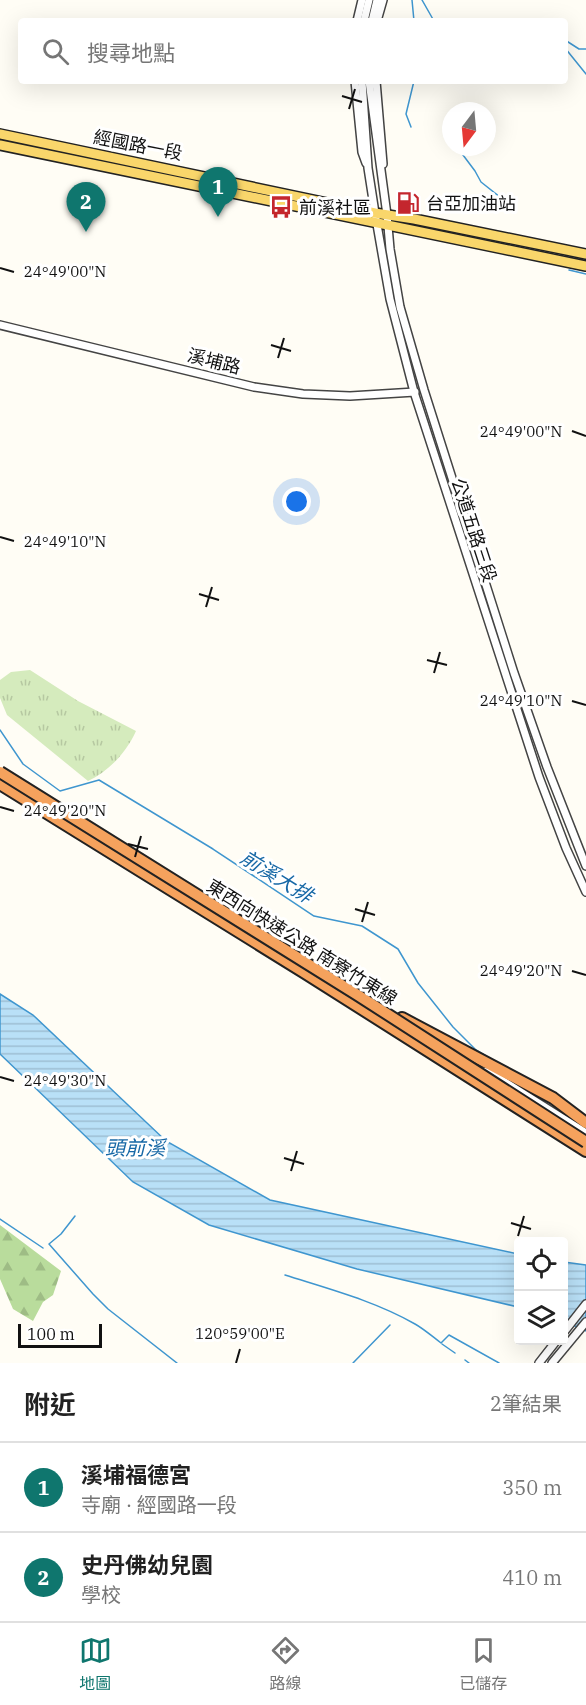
<!DOCTYPE html>
<html lang="zh-TW">
<meta charset="utf-8">
<style>
:root{--surface:#fff;--page:#f2f2f2;--text:#222;--muted:#767676;--line:#e0e0e0;--accent:#0f766e}
body{margin:0;font-family:"IBM Plex Serif","Noto Sans TC",serif;background:var(--page);color:var(--text)}
.controls{position:absolute;right:18px;bottom:18px;display:grid;overflow:hidden;border-radius:6px;box-shadow:0 6px 24px #0002}
.controls button{width:54px;height:54px;display:grid;place-items:center;padding:0;border:0;border-bottom:2px solid var(--line);background:var(--surface);color:var(--text);font:30px sans-serif}
.compass{position:absolute;left:442px;top:102px;width:54px;height:54px;border-radius:50%;background:var(--surface);box-shadow:0 6px 24px #0002;rotate:196deg}
.scale{position:absolute;left:18px;bottom:15px;width:84px;box-sizing:border-box;padding-left:6px;border:3px solid #111;border-top:0;font-size:16px;line-height:21px;white-space:nowrap;color:#111;-webkit-text-stroke:4px #fff;paint-order:stroke}
.you{position:absolute;left:297px;top:502px;width:21px;height:21px;margin:-15px;border:4px solid #fff;border-radius:50%;background:#1a73e8;box-shadow:0 0 0 9px #1a73e833}
.badge{display:grid;place-items:center;width:39px;height:39px;border-radius:50%;background:var(--accent);color:#fff;font-size:20px;font-weight:700}
.pin{position:absolute;translate:-50% -50px;filter:drop-shadow(0 2px 3px #0008)}
.pin::after{content:'';position:absolute;top:32px;width:21px;height:18px;background:inherit;clip-path:polygon(0 0,100% 0,50% 100%)}
.list{margin:0;padding:0;list-style:none}
h2{display:flex;justify-content:space-between;align-items:center;height:78px;margin:0;padding:0 24px;font-size:26px}
h2 small{font-size:20px;font-weight:400;color:var(--muted)}
.list li{display:grid;grid-template-columns:39px 1fr auto;gap:18px;align-items:center;box-sizing:border-box;height:90px;padding:0 24px;border-top:2px solid var(--line)}
.list b{display:block;font-size:22px;white-space:nowrap}
.list p{margin:0;font-size:20px;white-space:nowrap;color:var(--muted)}
.list em{font-size:20px;font-style:normal;color:var(--muted)}
.icon{flex:none;width:33px;height:33px;fill:none;stroke:currentColor;stroke-width:2;stroke-linecap:round;stroke-linejoin:round}
.map{position:relative;flex:none;width:586px;height:1363px;overflow:hidden}
.search{position:absolute;background:var(--surface);box-shadow:0 6px 24px #0002;left:18px;right:18px;top:18px;height:66px;display:flex;align-items:center;gap:15px;box-sizing:border-box;padding:0 21px;border-radius:6px;color:var(--muted);font-size:22px}
.sheet{height:258px;background:var(--surface)}
nav{display:flex;justify-content:space-around;align-items:center;box-sizing:border-box;height:84px;border-top:2px solid var(--line);background:var(--surface);font-size:16px;color:var(--muted)}
nav a{display:grid;justify-items:center;gap:3px}
nav .on{color:var(--accent)}
.map>svg:first-child{display:block}
.grass{fill:url(#grass-tufts)}
.forest{fill:url(#forest-firs)}
.water{fill:url(#water-rules);stroke:#3f96cf;stroke-width:1.5}
.lines{fill:none;stroke-linecap:round;stroke-linejoin:round}
.stream{stroke:#3f96cf;stroke-width:1.5}
.minor-casing{stroke:#444;stroke-width:10}
.major-casing{stroke:#222;stroke-width:12}
.highway-casing{stroke:#222;stroke-width:14}
.minor{stroke:#fff;stroke-width:7}
.major{stroke:#f9d66b;stroke-width:9}
.highway{stroke:#f5a25d;stroke-width:10}
.highway-bridge-casing{stroke:#222;stroke-width:14;stroke-linecap:butt}
.highway-bridge{stroke:#f5a25d;stroke-width:10}
.ticks{fill:none;stroke:#111;stroke-width:2}
.labels{text-anchor:middle;dominant-baseline:central;stroke-width:6;stroke-linejoin:round;paint-order:stroke}
.street-label{font-size:18px;fill:#111;stroke:#fff}
.poi-label{font-size:18px;fill:#111;stroke:#fff;text-anchor:start}
.water-label{font-size:20px;font-style:italic;fill:#1768a6;stroke:#fff}
.ticks-label{font-size:15px;text-anchor:middle;fill:#111;stroke:#fff;stroke-width:6;stroke-linejoin:round;paint-order:stroke}
</style>
<div class="map">
<svg width="586" height="1363" viewBox="0 0 586 1363">
<defs>
<pattern id="grass-tufts" width="24" height="20" patternUnits="userSpaceOnUse" patternTransform="scale(1.5)"><rect width="24" height="20" fill="#d5ebbd"/><path d="M3 7l-1-3M5 7V3M7 7l1-3M15 17l-1-3M17 17v-4M19 17l1-3" fill="none" stroke="#b6c8a1"/></pattern>
<pattern id="forest-firs" width="22" height="20" patternUnits="userSpaceOnUse" patternTransform="scale(1.5)"><rect width="22" height="20" fill="#b9dc9c"/><path d="M5 1l3.5 6h-7zM16 11l3.5 6h-7z" fill="#9ebc85"/></pattern>
<pattern id="water-rules" width="6" height="5" patternUnits="userSpaceOnUse" patternTransform="scale(1.5)"><rect width="6" height="5" fill="#b9e0f7"/><path d="M0 2.5h6" fill="none" stroke="#9ebfd3"/></pattern>
</defs>
<rect width="100%" height="100%" fill="#fffdf5"/>
<!-- grass -->
<path class="grass" d="M 30,670 L 78,701 L 136,731 C 126,753 109,771 88,781 L 7,715 L 0,698 L 0,680 L 11,672 Z"/>
<!-- forest -->
<path class="forest" d="M 0,1225 L 61,1271 L 53,1295 L 43,1302 L 33,1321 L 13,1309 L 0,1279 Z"/>
<!-- water -->
<g class="water">
<path d="M 0,994 L 33,1015 L 166,1141 L 270,1200 L 518,1254 L 518,1307 L 357,1269 L 209,1225 L 133,1182 L 0,1054 Z"/>
<path d="M 564,1262 L 586,1265 L 586,1331 L 564,1321 Z"/>
</g>
<g class="lines">
<!-- stream -->
<g class="stream">
<path d="M 412,0 L 414,21"/>
<path d="M 422,0 L 434,21"/>
<path d="M 565,40 L 579,49 L 586,49"/>
<path d="M 565,48 L 586,74"/>
<path d="M 411,127 L 406,114 L 414,81"/>
<path d="M 450,138 L 451,139"/>
<path d="M 457,147 L 475,171 L 481,182 L 515,209"/>
<path d="M 569,270 L 586,274"/>
<path d="M 0,730 L 23,764 L 60,791 L 99,780 L 213,849 L 314,916 L 362,926 L 398,949 L 418,983 L 453,1027 L 476,1050 L 494,1061"/>
<path d="M 75,1216 L 61,1234 L 49,1244 L 93,1294 L 108,1309 L 177,1363"/>
<path d="M 0,1219 L 43,1248"/>
<path d="M 285,1275 C 329,1289 375,1301 415,1324 C 424,1329 433,1337 441,1343 L 449,1335 L 499,1363"/>
<path d="M 442,1344 L 455,1353"/>
<path d="M 465,1360 L 469,1363"/>
<path d="M 353,1363 L 390,1325"/>
</g>
<!-- minor casing -->
<g class="minor-casing">
<g id="minor">
<path d="M 357,21 L 362,0"/>
<path d="M 364,21 L 369,0"/>
<path d="M 372,21 L 377,0"/>
<path d="M 377,21 L 383,0"/>
<path d="M 355,81 L 362,152 L 366,163"/>
<path d="M 362,81 L 368,168 L 375,213 L 390,299 L 414,392 L 539,777 L 566,848 L 586,892"/>
<path d="M 369,81 L 387,215 L 390,249 L 400,307 L 424,390 L 514,673 L 547,767 L 586,866"/>
<path d="M 376,81 L 383,164"/>
<path d="M 0,325 L 254,387 L 303,394 L 350,396 L 415,392"/>
<path d="M 480,1071 L 489,1072 L 586,1133"/>
<path d="M 564,1332 L 586,1304"/>
<path d="M 539,1363 L 557,1340"/>
<path d="M 552,1363 L 586,1322"/>
</g>
</g>
<!-- major casing -->
<g class="major-casing">
<g id="major">
<path d="M 0,134 L 375,213 L 414,219 L 586,254"/>
<path d="M 0,145 L 586,266"/>
</g>
</g>
<!-- highway casing -->
<g class="highway-casing">
<g id="highway">
<path d="M 0,784 L 305,973 L 586,1151"/>
<path d="M 402,1018 L 553,1098 L 586,1123"/>
</g>
</g>
<!-- minor -->
<use href="#minor" class="minor"/>
<!-- major -->
<use href="#major" class="major"/>
<!-- highway -->
<use href="#highway" class="highway"/>
<!-- highway-bridge casing -->
<g class="highway-bridge-casing">
<path id="highway-bridge" d="M 0,772 L 356,994 L 586,1142"/>
</g>
<!-- highway-bridge -->
<use href="#highway-bridge" class="highway-bridge"/>
</g>
<!-- ticks -->
<path class="ticks" d="M 342,96 L 362,102M 349,109 L 355,89M 0,268 L 14,272M 271,345 L 291,351M 278,358 L 284,338M 572,431 L 586,436M 0,537 L 14,541M 199,594 L 219,600M 206,607 L 212,587M 427,660 L 447,665M 434,673 L 440,652M 572,701 L 586,705M 0,807 L 14,811M 128,844 L 148,849M 135,857 L 141,836M 355,909 L 375,915M 362,922 L 368,902M 572,971 L 586,975M 0,1077 L 14,1081M 284,1158 L 304,1164M 291,1171 L 297,1151M 511,1223 L 531,1229M 518,1236 L 524,1216M 236,1363 L 240,1349"/>
<!-- icons -->
<defs>
<g id="fuel-bare" transform="scale(1.8)"><path d="M-5.5-6h7V0h2V4h1.3V-2.5L3-4.5l.8-.8L6-3V5H2.5V1h-1V6h-7ZM-4.2-4.7v3.2H.2V-4.7Z" fill="#c4262e" stroke="#fff" stroke-width="2.5" paint-order="stroke"/></g>
<g id="bus-bare" transform="scale(1.8)"><path d="M-5-6H5V4H4V6H2V4H-2V6H-4V4H-5ZM-3.5-4V0h7V-4ZM-3.5 1.2v1.5H-2V1.2ZM2 1.2v1.5H3.5V1.2Z" fill="#c4262e" stroke="#fff" stroke-width="2.5" paint-order="stroke"/></g>
</defs>
<g fill-rule="evenodd">
<use href="#fuel-bare" x="408" y="203"/>
<use href="#bus-bare" x="281" y="207"/>
</g>
<g class="labels">
<!-- street labels -->
<g class="street-label">
<text transform="translate(138 145) rotate(11)">經國路一段</text>
<text transform="translate(214 361) rotate(14)">溪埔路</text>
<text transform="translate(474 530) rotate(72)">公道五路三段</text>
<text transform="translate(302 942) rotate(32)">東西向快速公路 南寮竹東線</text>
</g>
<!-- poi labels -->
<g class="poi-label">
<text x="426" y="203">台亞加油站</text>
<text x="299" y="207">前溪社區</text>
</g>
<!-- water labels -->
<g class="water-label">
<text transform="translate(277 876) rotate(32)">前溪大排</text>
<text x="135" y="1147">頭前溪</text>
</g>
</g>
<g class="ticks-label">
<text x="65" y="277">24°49'00"N</text>
<text x="521" y="437">24°49'00"N</text>
<text x="65" y="547">24°49'10"N</text>
<text x="521" y="706">24°49'10"N</text>
<text x="65" y="816">24°49'20"N</text>
<text x="521" y="976">24°49'20"N</text>
<text x="65" y="1086">24°49'30"N</text>
<text x="240" y="1339">120°59'00"E</text>
</g>
</svg>
<div class="controls">
<button><svg class="icon" aria-label="locate" viewBox="0 0 24 24"><circle cx="12" cy="12" r="6"/><path d="M12 2v4M12 18v4M2 12h4M18 12h4"/></svg></button>
<button><svg class="icon" aria-label="layers" viewBox="0 0 24 24"><path d="M12 4l9 5-9 5-9-5zM3 14l9 5 9-5"/></svg></button>
</div>
<svg class="compass" viewBox="-18 -18 36 36"><path d="M0-13l5 13h-10z" fill="#e53935"/><path d="M0 13l5-13h-10z" fill="#767676"/></svg>
<div class="scale">100 m</div>
<div class="you"></div>
<div class="pin badge" style="left:218px;top:217px">1</div>
<div class="pin badge" style="left:86px;top:232px">2</div>
<div class="search"><svg class="icon" aria-label="search" viewBox="0 0 24 24"><circle cx="10" cy="10" r="6"/><path d="M15 15l6 6"/></svg>搜尋地點</div>
</div>
<section class="sheet">
<h2>附近<small>2筆結果</small></h2>
<ul class="list">
<li><span class="badge">1</span><div><b>溪埔福德宮</b><p>寺廟 · 經國路一段</p></div><em>350 m</em></li>
<li><span class="badge">2</span><div><b>史丹佛幼兒園</b><p>學校</p></div><em>410 m</em></li>
</ul>
</section>
<nav>
<a class="on"><svg class="icon" aria-label="map" viewBox="0 0 24 24"><path d="M3 6l6-2 6 2 6-2v14l-6 2-6-2-6 2zM9 4v14M15 6v14"/></svg>地圖</a>
<a><svg class="icon" aria-label="directions" viewBox="0 0 24 24"><path d="M12 3l9 9-9 9-9-9zM9 14v-3h6M13 9l2 2-2 2"/></svg>路線</a>
<a><svg class="icon" aria-label="saved" viewBox="0 0 24 24"><path d="M7 4h10v16l-5-4-5 4z"/></svg>已儲存</a>
</nav>
